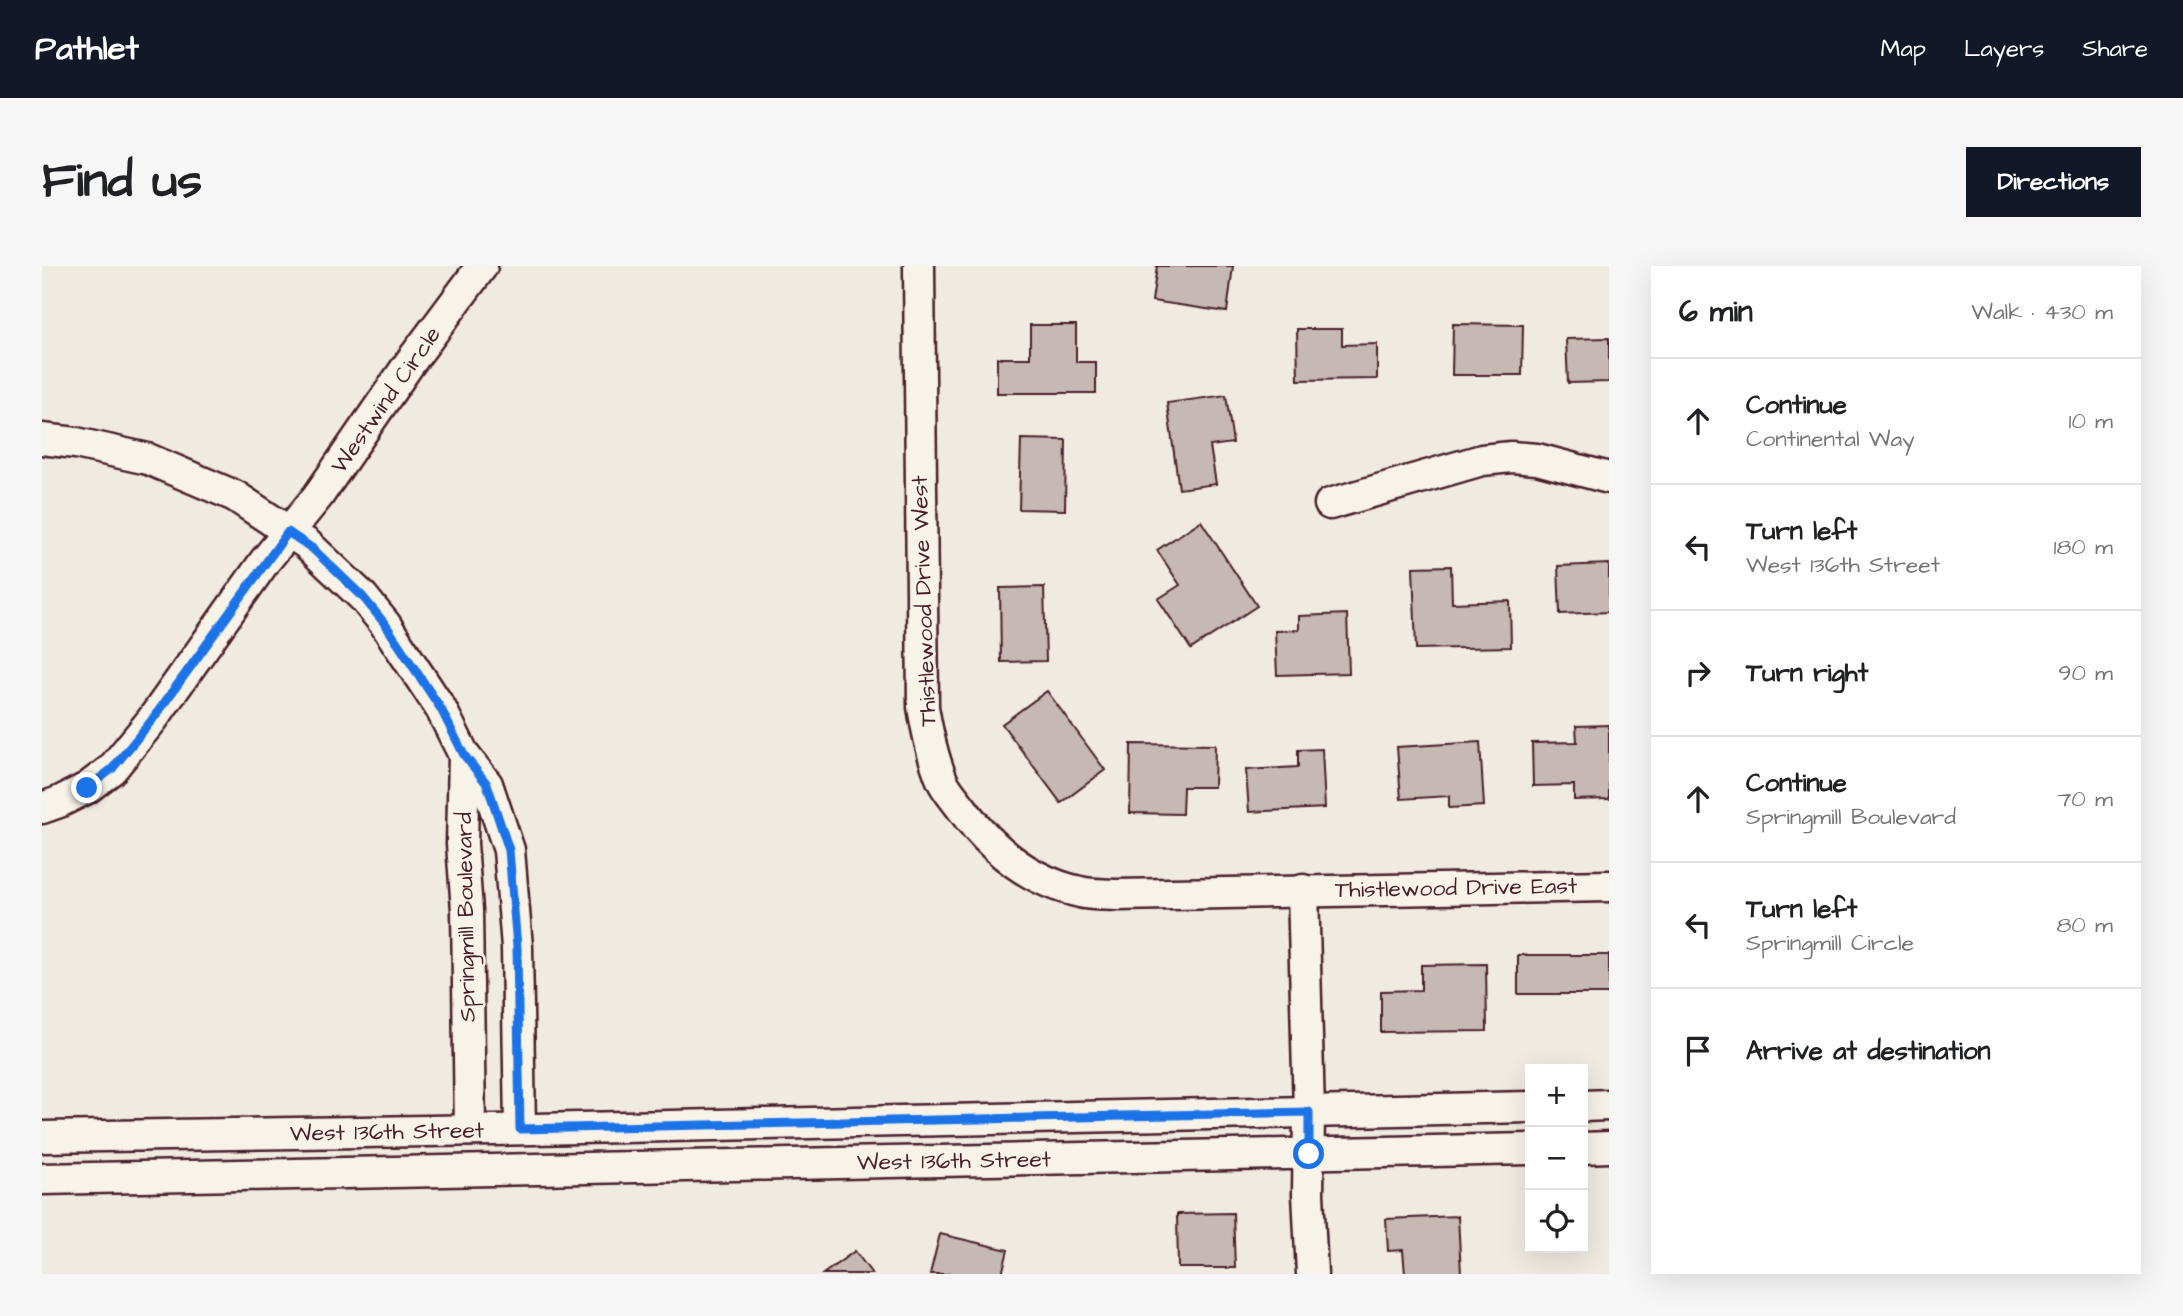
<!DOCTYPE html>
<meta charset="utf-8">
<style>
:root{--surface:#fff;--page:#f6f6f6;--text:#202124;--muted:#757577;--line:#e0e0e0;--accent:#111827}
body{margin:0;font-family:"Architects Daughter",sans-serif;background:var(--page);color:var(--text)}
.controls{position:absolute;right:21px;bottom:21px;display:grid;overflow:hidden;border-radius:0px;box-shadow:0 7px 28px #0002}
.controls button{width:63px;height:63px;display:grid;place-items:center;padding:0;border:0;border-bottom:2px solid var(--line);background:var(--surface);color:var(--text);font:35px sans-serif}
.stop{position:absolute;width:21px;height:21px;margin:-16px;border:5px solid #1a73e8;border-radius:50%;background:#fff}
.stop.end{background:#1a73e8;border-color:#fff;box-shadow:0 2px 7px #0008}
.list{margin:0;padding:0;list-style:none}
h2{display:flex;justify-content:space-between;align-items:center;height:91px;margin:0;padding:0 28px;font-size:30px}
h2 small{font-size:23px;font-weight:400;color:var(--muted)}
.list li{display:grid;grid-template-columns:46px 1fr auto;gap:21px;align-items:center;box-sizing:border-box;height:126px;padding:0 28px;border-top:2px solid var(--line)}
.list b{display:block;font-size:26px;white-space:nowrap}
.list p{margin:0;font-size:23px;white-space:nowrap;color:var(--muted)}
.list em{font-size:23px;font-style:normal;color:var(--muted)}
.icon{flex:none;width:38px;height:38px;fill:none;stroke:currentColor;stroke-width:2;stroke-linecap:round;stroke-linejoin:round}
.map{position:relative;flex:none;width:1567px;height:1008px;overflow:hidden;border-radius:0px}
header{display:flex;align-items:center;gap:42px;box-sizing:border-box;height:98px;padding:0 35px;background:var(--accent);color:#fff}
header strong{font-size:33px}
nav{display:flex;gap:38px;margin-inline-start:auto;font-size:24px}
.intro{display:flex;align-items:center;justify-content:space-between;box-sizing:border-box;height:168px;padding:0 42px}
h1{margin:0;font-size:49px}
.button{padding:18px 32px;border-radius:0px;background:var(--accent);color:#fff;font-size:24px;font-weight:700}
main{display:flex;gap:42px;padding:0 42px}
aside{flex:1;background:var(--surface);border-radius:0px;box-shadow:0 7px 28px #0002}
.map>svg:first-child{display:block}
.building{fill:#c6b8b3;stroke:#4a1f2b;stroke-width:2}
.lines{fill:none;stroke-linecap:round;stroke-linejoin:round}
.minor-casing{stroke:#4a1f2b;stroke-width:35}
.minor{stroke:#f7f3e8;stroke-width:30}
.route{stroke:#1a73e8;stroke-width:9}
.labels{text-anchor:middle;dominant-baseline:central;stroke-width:5;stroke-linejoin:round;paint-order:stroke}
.street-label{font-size:23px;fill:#4a1f2b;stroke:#f7f3e8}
</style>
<header>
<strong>Pathlet</strong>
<nav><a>Map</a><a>Layers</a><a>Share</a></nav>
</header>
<div class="intro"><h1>Find us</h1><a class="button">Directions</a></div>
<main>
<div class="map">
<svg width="1567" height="1008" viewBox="0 0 1567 1008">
<rect width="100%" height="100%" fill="#f0ebe0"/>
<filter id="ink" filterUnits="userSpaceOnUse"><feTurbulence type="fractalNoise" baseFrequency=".0143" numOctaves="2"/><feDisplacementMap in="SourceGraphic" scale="14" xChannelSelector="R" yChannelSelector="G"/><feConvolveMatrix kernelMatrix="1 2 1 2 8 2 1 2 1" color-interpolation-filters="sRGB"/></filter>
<g filter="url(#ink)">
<!-- building -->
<g class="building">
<path d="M 1115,0 L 1191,0 L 1185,46 L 1110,35 Z"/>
<path d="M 1411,58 L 1481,59 L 1480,109 L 1410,109 Z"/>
<path d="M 988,59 L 1034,59 L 1034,96 L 1054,96 L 1054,127 L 955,127 L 955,92 L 988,92 Z"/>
<path d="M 1255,63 L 1300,63 L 1300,79 L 1335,78 L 1335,113 L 1256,114 Z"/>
<path d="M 1567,72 L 1567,116 L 1526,117 L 1524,73 Z"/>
<path d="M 1184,129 L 1191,177 L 1168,180 L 1174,218 L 1137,223 L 1125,137 Z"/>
<path d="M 979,173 L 1024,174 L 1023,244 L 977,243 Z"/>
<path d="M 1159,255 L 1215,340 L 1149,383 L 1116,333 L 1138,319 L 1115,284 Z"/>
<path d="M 1567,298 L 1567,346 L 1518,348 L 1516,300 Z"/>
<path d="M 1409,300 L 1410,337 L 1468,335 L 1469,381 L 1374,383 L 1371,301 Z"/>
<path d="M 1002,321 L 1004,395 L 959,396 L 958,322 Z"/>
<path d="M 1305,348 L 1307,407 L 1235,409 L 1233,365 L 1257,364 L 1257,350 Z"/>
<path d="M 1005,425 L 1063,504 L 1019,537 L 960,458 Z"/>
<path d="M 1567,459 L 1567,533 L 1532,534 L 1532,519 L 1491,520 L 1490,477 L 1535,476 L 1534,460 Z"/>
<path d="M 1438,476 L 1442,540 L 1407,542 L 1407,530 L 1359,533 L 1355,481 Z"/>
<path d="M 1089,478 L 1173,479 L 1172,521 L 1141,521 L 1140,548 L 1088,547 Z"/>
<path d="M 1280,483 L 1283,542 L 1207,546 L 1204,504 L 1256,501 L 1256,484 Z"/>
<rect x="1476" y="689" width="91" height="39"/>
<path d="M 1444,698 L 1445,765 L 1339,766 L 1339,725 L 1379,724 L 1379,699 Z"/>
<path d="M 1191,947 L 1193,1002 L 1136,1002 L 1135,948 Z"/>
<path d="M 1416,950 L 1419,1008 L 1363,1008 L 1361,984 L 1346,985 L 1344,953 Z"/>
<path d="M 898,968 L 966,984 L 960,1008 L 888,1008 Z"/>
<path d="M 813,985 L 830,1008 L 781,1008 Z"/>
</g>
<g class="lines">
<!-- minor casing -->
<g class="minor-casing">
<g id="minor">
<path d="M 877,0 L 881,441 C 885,465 890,490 900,514 C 904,523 912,532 918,540 C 948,582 986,615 1038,626 C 1049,629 1063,628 1075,629 L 1567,620"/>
<path d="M 0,173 L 34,177 L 106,193 L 193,230 L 265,278 L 321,331 L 343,358 L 399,443 L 422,489 L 420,578 L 425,644 L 428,864"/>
<path d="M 1288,238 L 1440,194 L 1469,191 L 1495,193 L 1567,212"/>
<path d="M 422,489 L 445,518 L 467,584 L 475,681 L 478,863"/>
<path d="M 0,542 L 17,536 L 45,522 L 70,503 L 110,454 L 223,295 L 276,230 L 367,98 L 440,0"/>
<path d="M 1261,624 L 1267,846 L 1266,928 L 1270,1008"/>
<path d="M 1541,840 L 1567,839"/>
<path d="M 0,871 L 451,864 L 1488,841"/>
<path d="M 1541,882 L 1567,881"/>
<path d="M 0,913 L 1488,883"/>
</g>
</g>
<!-- minor -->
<use href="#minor" class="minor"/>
</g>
</g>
<g class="lines" filter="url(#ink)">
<!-- route -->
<path class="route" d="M 45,522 L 70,503 L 110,454 L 246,266 L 271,283 L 321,331 L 343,358 L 399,443 L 422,489 L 445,518 L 467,584 L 475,681 L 478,863 L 1267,846 L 1267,888"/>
</g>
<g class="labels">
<!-- street labels -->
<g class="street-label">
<text transform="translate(344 134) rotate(-55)">Westwind Circle</text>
<text transform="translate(882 335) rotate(-92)">Thistlewood Drive West</text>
<text transform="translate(1414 622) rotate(-1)">Thistlewood Drive East</text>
<text transform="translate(424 651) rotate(-91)">Springmill Boulevard</text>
<text transform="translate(345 866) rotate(-1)">West 136th Street</text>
<text transform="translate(912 895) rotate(-1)">West 136th Street</text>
</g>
</g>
</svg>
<div class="controls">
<button>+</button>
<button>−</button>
<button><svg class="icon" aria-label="locate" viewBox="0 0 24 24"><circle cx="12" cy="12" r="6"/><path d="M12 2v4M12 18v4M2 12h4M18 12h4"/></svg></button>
</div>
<div class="stop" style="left:1267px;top:888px"></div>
<div class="stop end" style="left:45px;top:522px"></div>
</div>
<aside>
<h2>6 min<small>Walk · 430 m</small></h2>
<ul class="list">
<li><svg class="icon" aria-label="ahead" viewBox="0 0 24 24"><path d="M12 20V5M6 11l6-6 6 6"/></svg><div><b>Continue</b><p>Continental Way</p></div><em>10 m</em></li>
<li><svg class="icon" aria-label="left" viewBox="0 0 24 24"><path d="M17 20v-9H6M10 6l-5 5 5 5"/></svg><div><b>Turn left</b><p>West 136th Street</p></div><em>180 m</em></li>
<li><svg class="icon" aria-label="right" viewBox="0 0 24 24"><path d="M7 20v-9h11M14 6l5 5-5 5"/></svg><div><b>Turn right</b></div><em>90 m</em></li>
<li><svg class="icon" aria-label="ahead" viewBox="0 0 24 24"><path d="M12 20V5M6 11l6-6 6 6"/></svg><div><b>Continue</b><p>Springmill Boulevard</p></div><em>70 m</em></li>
<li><svg class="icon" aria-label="left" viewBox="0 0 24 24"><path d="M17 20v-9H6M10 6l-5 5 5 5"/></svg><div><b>Turn left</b><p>Springmill Circle</p></div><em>80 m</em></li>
<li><svg class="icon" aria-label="arrive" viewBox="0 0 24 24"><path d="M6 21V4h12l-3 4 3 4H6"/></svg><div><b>Arrive at destination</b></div></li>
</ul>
</aside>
</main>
